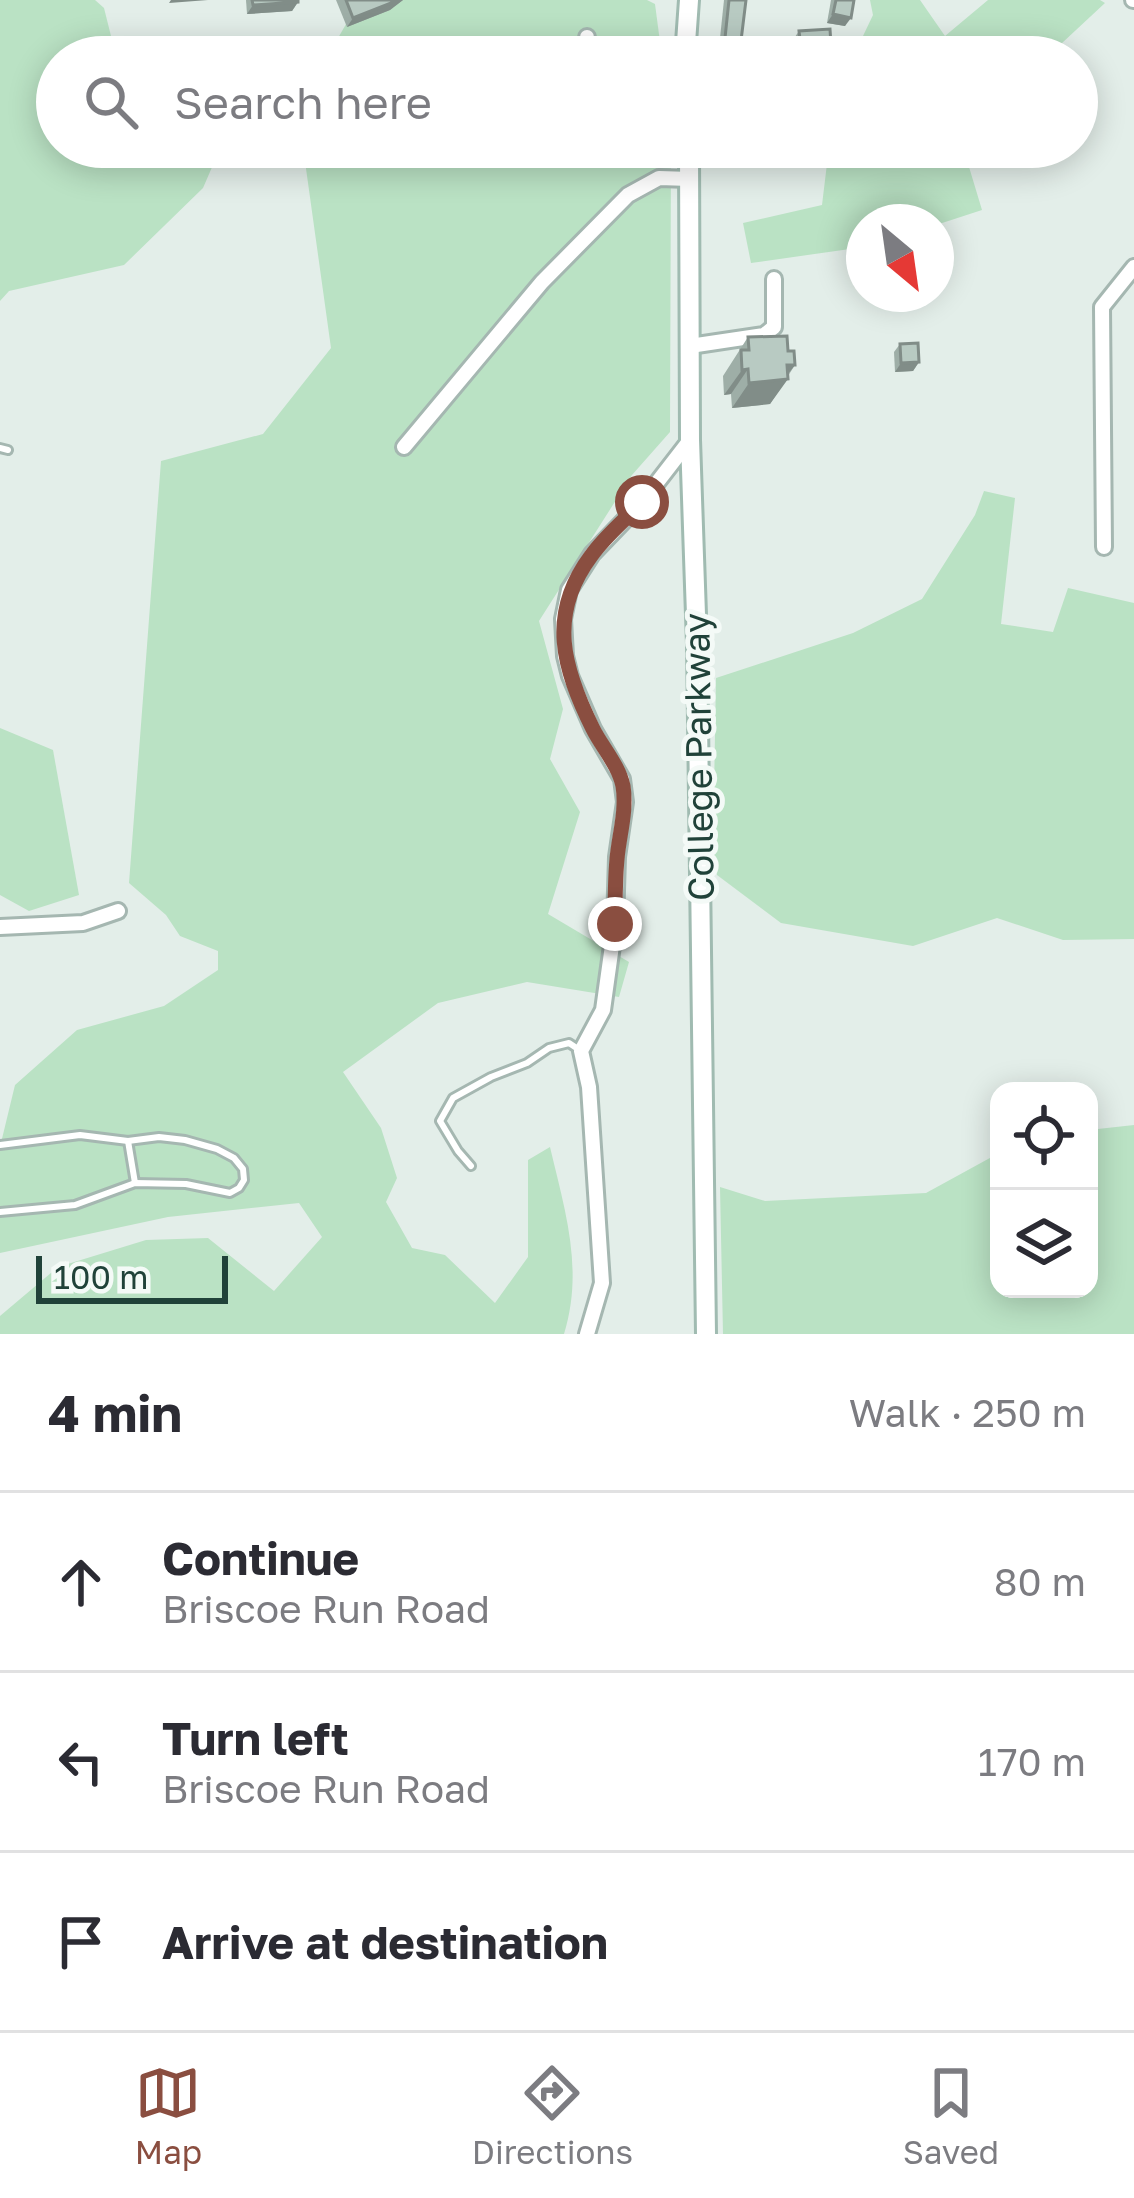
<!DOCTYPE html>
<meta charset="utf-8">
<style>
:root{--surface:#fff;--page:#f7f7f7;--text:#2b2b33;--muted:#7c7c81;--line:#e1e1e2;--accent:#8a4e40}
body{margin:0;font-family:"Golos Text",sans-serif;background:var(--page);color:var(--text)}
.controls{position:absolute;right:36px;bottom:36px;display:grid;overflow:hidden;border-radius:24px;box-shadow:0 6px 30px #0003}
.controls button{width:108px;height:108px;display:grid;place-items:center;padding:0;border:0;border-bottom:3px solid var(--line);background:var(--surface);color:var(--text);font:60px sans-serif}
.compass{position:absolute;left:846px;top:204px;width:108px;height:108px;border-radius:50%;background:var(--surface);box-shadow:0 6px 30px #0003;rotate:151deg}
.scale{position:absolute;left:36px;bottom:30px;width:192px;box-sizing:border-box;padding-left:12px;border:6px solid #204239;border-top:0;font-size:33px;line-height:42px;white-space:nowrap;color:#204239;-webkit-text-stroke:9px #f4faf7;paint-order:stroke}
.stop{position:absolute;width:36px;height:36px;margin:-27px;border:9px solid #8a4e40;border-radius:50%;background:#fff}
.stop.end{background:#8a4e40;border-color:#fff;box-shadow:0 3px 12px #0008}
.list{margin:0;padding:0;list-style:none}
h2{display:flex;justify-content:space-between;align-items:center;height:156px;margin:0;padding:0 48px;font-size:51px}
h2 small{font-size:39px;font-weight:400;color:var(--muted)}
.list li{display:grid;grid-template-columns:78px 1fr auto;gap:36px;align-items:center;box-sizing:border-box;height:180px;padding:0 48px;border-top:3px solid var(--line)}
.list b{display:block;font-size:45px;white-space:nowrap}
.list p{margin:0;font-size:39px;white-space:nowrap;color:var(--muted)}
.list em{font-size:39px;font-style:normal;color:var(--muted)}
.icon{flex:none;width:66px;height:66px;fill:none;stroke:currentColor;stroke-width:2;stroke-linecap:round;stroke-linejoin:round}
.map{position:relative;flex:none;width:1134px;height:1334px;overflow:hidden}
.search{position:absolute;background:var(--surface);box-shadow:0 6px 30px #0003;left:36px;right:36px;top:36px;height:132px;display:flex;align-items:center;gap:30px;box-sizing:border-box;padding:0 42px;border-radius:66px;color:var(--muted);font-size:45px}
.sheet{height:696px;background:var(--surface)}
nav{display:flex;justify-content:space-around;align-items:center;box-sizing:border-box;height:168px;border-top:3px solid var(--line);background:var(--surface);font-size:33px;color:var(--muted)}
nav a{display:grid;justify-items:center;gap:6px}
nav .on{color:var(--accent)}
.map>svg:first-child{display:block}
.green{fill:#bae2c4}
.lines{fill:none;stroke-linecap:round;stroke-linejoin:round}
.lane-casing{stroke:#a5b7b1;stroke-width:12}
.street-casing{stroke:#a5b7b1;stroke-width:20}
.secondary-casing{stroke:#a0bbb1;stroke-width:24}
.lane{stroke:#fff;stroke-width:6}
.street{stroke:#fff;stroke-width:14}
.secondary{stroke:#fff;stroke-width:18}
.wall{fill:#9eaea7}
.shaded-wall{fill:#818d88}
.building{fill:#b8cac2;stroke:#818d88;stroke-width:3}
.route{stroke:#8a4e40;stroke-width:15}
.labels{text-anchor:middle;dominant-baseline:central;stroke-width:10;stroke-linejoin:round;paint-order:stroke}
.street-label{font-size:36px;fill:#204239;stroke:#f4faf7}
</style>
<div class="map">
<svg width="1134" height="1334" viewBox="0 0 1134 1334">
<rect width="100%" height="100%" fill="#e3eee9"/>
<!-- green -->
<g class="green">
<path d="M 0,0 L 95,0 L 104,8 L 112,40 L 134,37 L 231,52 L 226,57 L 57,57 L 57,147 L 159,147 L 219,151 L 203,188 L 124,265 L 9,291 L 0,301 Z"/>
<path d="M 360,0 L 647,0 L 655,4 L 662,57 L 327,57 Z"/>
<path d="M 870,0 L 920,0 L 945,36 L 988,0 L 1100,0 L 1105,3 L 1047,57 L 853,57 L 873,15 Z"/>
<path d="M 303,147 L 671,147 L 670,432 L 632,475 L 539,621 L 563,709 L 550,759 L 580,812 L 548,914 L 629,962 L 619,997 L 527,982 L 438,1003 L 343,1072 L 381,1128 L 397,1178 L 386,1202 L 412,1248 L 445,1255 L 495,1303 L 528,1257 L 528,1160 L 550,1147 C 565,1211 584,1269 564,1334 L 0,1334 L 0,1316 L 58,1267 L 146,1240 L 208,1238 L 274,1291 L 322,1237 L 299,1203 L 168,1217 L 0,1253 L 0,1147 L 15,1085 L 77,1030 L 164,1006 L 218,970 L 218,951 L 180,936 L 166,915 L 129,883 L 161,461 L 263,434 L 331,348 Z"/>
<path d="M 829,147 L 963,147 L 982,210 L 936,225 L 936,222 L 864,222 L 864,247 L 751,263 L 743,223 L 822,205 Z"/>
<path d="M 984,491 L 1015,498 L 1001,624 L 1053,632 L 1068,588 L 1134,603 L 1134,939 L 1063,940 L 997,918 L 913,946 L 781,923 L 717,875 L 713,849 L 716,678 L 853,633 L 922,599 L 975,515 Z"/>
<path d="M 0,728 L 53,750 L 79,895 L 29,911 L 0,895 Z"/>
<path d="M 1134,1125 L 1134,1334 L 723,1334 L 720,1187 L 765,1201 L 926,1193 L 999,1153 L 999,1289 L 1089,1289 L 1089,1130 Z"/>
</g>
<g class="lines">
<!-- lane casing -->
<g class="lane-casing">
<g id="lane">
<path d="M 0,448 L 8,450"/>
<path d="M 128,1141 L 135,1183"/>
<path d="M 0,1145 L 80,1135 L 128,1141 L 159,1137 L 185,1140 L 217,1149 L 234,1158 L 243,1169 L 244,1180 L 239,1188 L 230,1193 L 186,1184 L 135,1183 L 75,1205 L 0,1212"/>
<path d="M 471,1166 L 458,1151 L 440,1121 L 453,1098 L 491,1077 L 527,1063 L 549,1048 L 569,1043 L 578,1049"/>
</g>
</g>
<!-- street casing -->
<g class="street-casing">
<g id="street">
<path d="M 1133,0 L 1134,0"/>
<path d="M 587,57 L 587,37"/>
<path d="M 690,346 L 764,335 L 774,327 L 774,279"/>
<path d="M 404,447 L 542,282 L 628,195 L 659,178 L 690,179"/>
<path d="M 1104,547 L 1102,307 L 1134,267"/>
<path d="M 0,927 L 83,923 L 118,911"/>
<path d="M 587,1334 L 602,1283 L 589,1087 L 581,1051 L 603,1010 L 615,924 L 617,857 L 625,802 L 622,779 L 593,729 L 570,676 L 565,656 L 563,619 L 569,590 L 592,554 L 642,502 L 690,440"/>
</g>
</g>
<!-- secondary casing -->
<g class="secondary-casing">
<g id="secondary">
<path d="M 685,57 L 689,0"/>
<path d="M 689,147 L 690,440 L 697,644 L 706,1334"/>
</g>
</g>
<!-- lane -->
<use href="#lane" class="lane"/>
<!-- street -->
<use href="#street" class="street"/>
<!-- secondary -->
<use href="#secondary" class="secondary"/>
</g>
<!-- wall -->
<g class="wall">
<path d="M 246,0 L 298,0 L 298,2 L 292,11 L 247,14 Z"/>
<path d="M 336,0 L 403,0 L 390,10 L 347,27 Z"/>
<path d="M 724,0 L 746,0 L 739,57 L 718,57 Z"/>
<path d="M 831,0 L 854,0 L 845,26 L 827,23 Z"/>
<path d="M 799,31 L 831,45 L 825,54 L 795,56 L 793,40 Z"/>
<path d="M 760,147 L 817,147 L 811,167 L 790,167 L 790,163 L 760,164 Z"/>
<path d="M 748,337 L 788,351 L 795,365 L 770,404 L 732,408 L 731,394 L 724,395 L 723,376 Z"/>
<path d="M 900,344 L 919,362 L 913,371 L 895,372 L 894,352 Z"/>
</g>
<!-- shaded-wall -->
<g class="shaded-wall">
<path d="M 171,0 L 208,0 L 169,3 Z"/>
<path d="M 395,0 L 403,0 L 390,10 L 347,27 L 353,18 Z"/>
<path d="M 298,2 L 292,11 L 247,14 L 253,5 Z"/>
<path d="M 833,14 L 851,18 L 845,26 L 827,23 Z"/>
<path d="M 831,45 L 825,54 L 795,56 L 801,48 Z"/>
<path d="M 796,154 L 790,163 L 760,164 L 766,155 Z"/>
<path d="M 817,158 L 811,167 L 790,167 L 796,159 Z"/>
<path d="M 919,362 L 913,371 L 895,372 L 901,363 Z"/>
<path d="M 787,365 L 795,365 L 784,379 L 788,379 L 770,404 L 732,408 L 749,383 Z"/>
<path d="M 748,369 L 731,394 L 724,395 L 742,370 Z"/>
</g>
<!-- building -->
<g class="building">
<path d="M 252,0 L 298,0 L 298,2 L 253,5 Z"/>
<path d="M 346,0 L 396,0 L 396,1 L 353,18 Z"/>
<path d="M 729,0 L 746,0 L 739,57 L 723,57 Z"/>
<path d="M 836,0 L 854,0 L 851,18 L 833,14 Z"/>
<path d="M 830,29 L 831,45 L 801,48 L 799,31 Z"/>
<path d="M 766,147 L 817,147 L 817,158 L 796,159 L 796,154 L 766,155 Z"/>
<path d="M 787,336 L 788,351 L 794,351 L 795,365 L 787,365 L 788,379 L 749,383 L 748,369 L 742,370 L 741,350 L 749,350 L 748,337 Z"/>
<path d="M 918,343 L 919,362 L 901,363 L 900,344 Z"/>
</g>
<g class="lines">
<!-- route -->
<path class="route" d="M 615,924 C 615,903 615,881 617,859 C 619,835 627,811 623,786 C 619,766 602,747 593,729 C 563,668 547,615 591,556 C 605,536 625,520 642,502"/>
</g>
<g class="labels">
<!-- street labels -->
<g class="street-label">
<text transform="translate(698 757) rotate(-91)">College Parkway</text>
</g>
</g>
</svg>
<div class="controls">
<button><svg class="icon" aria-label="locate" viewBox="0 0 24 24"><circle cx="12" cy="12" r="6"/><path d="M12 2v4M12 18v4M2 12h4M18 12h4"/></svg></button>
<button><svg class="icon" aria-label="layers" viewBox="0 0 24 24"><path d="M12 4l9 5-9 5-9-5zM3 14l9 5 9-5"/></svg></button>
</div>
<svg class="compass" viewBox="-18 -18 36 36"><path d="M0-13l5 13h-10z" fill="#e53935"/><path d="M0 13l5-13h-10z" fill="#7c7c81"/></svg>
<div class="scale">100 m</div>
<div class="stop" style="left:642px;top:502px"></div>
<div class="stop end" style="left:615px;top:924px"></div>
<div class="search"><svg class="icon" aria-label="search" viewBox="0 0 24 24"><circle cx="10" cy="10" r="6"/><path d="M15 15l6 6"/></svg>Search here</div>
</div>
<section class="sheet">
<h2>4 min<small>Walk · 250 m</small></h2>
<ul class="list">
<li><svg class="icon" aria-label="ahead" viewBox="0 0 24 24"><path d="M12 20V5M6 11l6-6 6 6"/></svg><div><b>Continue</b><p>Briscoe Run Road</p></div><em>80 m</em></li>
<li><svg class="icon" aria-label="left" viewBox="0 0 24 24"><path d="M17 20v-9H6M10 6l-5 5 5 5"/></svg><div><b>Turn left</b><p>Briscoe Run Road</p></div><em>170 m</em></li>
<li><svg class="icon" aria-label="arrive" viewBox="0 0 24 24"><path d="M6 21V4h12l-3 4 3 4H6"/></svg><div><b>Arrive at destination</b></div></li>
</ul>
</section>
<nav>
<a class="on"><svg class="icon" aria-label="map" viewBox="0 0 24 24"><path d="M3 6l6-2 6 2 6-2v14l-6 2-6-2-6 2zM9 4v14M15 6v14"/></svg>Map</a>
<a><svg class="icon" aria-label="directions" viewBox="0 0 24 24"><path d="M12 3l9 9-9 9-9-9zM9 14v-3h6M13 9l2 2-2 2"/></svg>Directions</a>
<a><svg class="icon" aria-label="saved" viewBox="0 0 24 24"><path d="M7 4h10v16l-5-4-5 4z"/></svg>Saved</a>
</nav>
